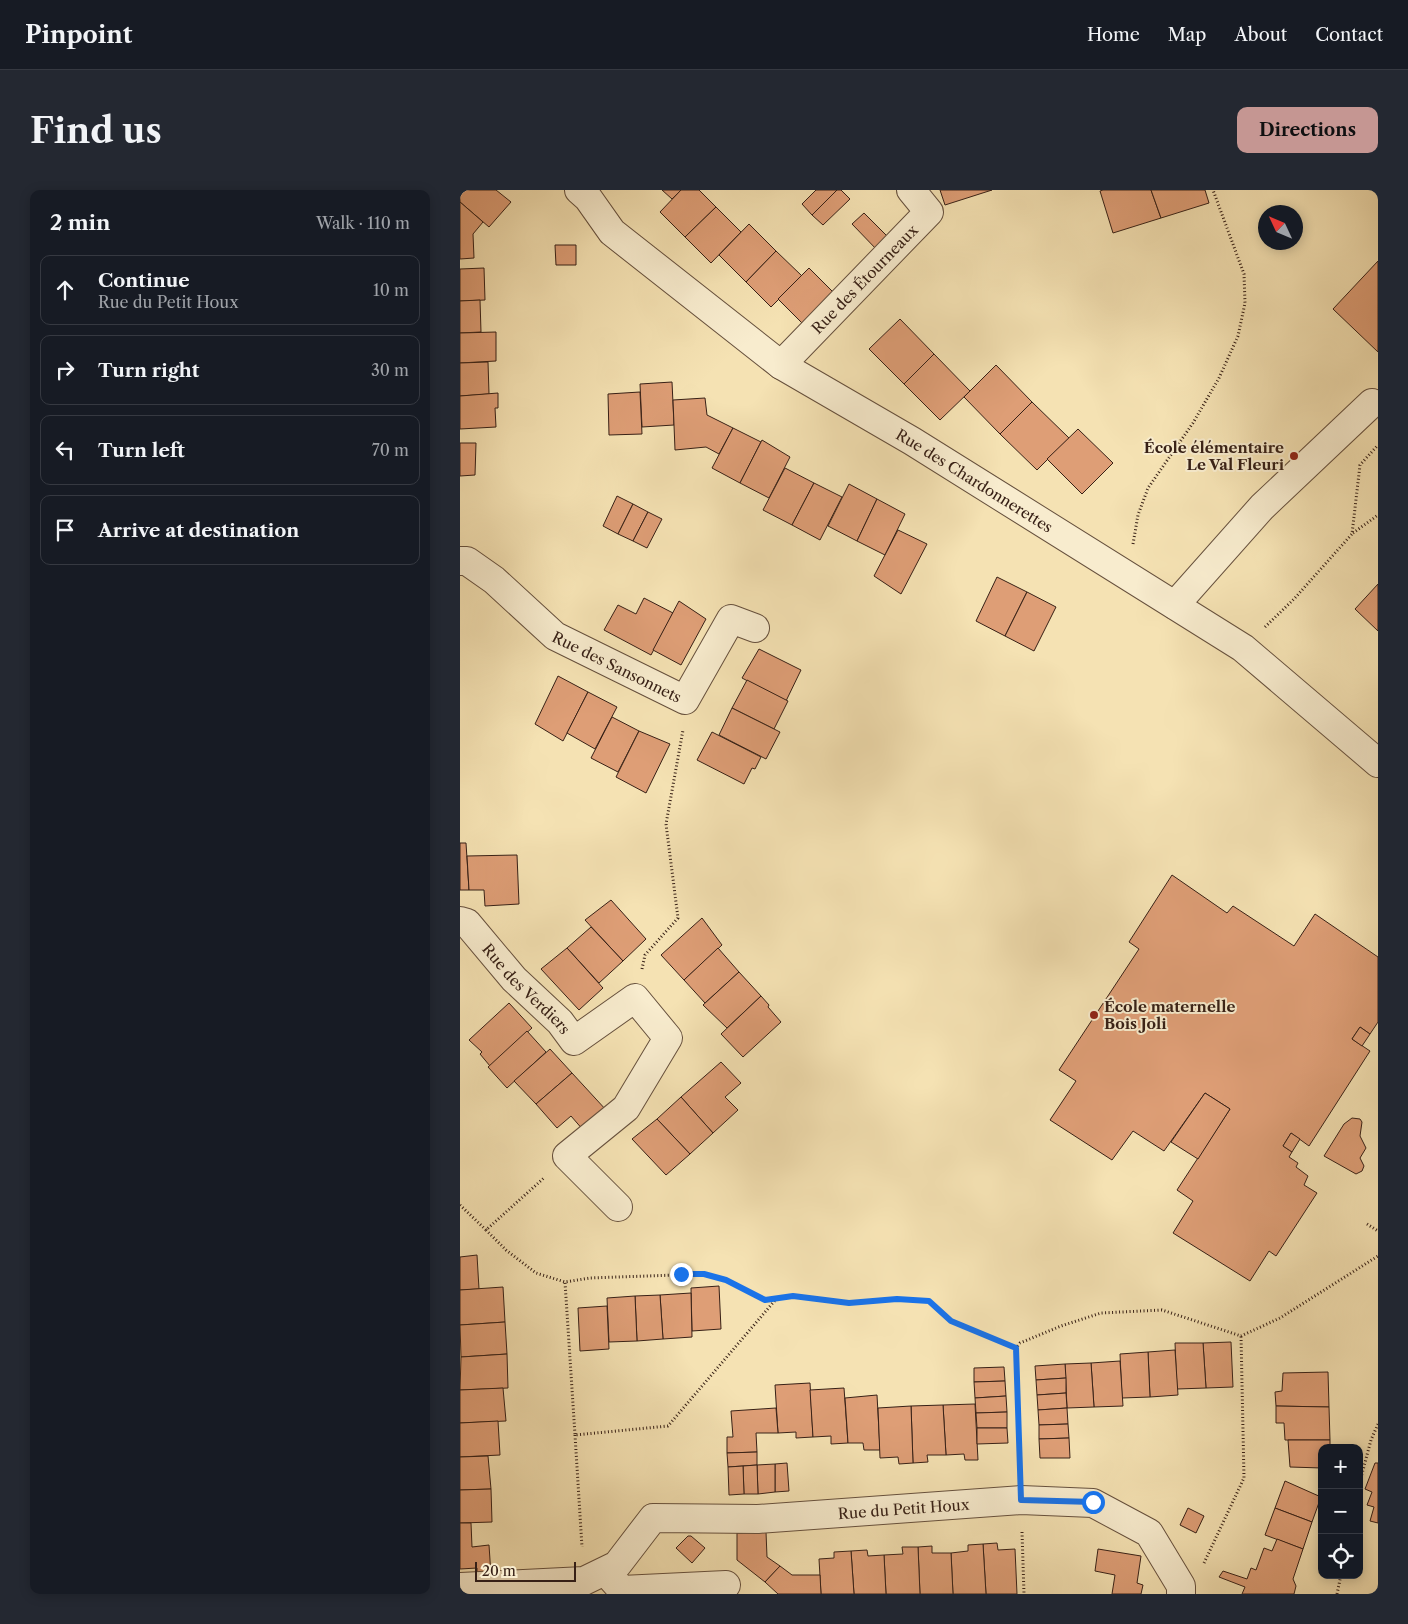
<!DOCTYPE html>
<meta charset="utf-8">
<style>
:root{--surface:#171b24;--page:#242831;--text:#f1f3f6;--muted:#9ea1a6;--line:#363941;--accent:#c59692}
body{margin:0;font-family:"Libre Caslon Text",serif;background:var(--page);color:var(--text)}
.controls{position:absolute;right:15px;bottom:15px;display:grid;overflow:hidden;border-radius:10px;box-shadow:0 2px 12px #0003}
.controls button{width:45px;height:45px;display:grid;place-items:center;padding:0;border:0;border-bottom:1px solid var(--line);background:var(--surface);color:var(--text);font:25px sans-serif}
.compass{position:absolute;left:798px;top:15px;width:45px;height:45px;border-radius:50%;background:var(--surface);box-shadow:0 2px 12px #0003;rotate:314deg}
.scale{position:absolute;left:15px;bottom:12px;width:101px;box-sizing:border-box;padding-left:5px;border:2px solid #372016;border-top:0;font-size:14px;line-height:18px;white-space:nowrap;color:#372016;-webkit-text-stroke:4px #f8ecce;paint-order:stroke}
.stop{position:absolute;width:15px;height:15px;margin:-11px;border:4px solid #1a73e8;border-radius:50%;background:#fff}
.stop.end{background:#1a73e8;border-color:#fff;box-shadow:0 1px 5px #0008}
.list{margin:0;padding:0;list-style:none}
h2{display:flex;justify-content:space-between;align-items:center;height:65px;margin:0;padding:0 20px;font-size:21px}
h2 small{font-size:16px;font-weight:400;color:var(--muted)}
.list li{display:grid;grid-template-columns:32px 1fr auto;gap:15px;align-items:center;box-sizing:border-box;height:70px;margin:0 10px 10px;padding:0 10px;border:1px solid var(--line);border-radius:10px}
.list b{display:block;font-size:19px;white-space:nowrap}
.list p{margin:0;font-size:16px;white-space:nowrap;color:var(--muted)}
.list em{font-size:16px;font-style:normal;color:var(--muted)}
.icon{flex:none;width:28px;height:28px;fill:none;stroke:currentColor;stroke-width:2;stroke-linecap:round;stroke-linejoin:round}
.map{position:relative;flex:none;width:918px;height:1404px;overflow:hidden;border-radius:10px}
header{display:flex;align-items:center;gap:30px;box-sizing:border-box;height:70px;padding:0 25px;background:var(--surface);border-bottom:1px solid var(--line)}
header strong{font-size:24px}
nav{display:flex;gap:28px;margin-inline-start:auto;font-size:18px}
.intro{display:flex;align-items:center;justify-content:space-between;box-sizing:border-box;height:120px;padding:0 30px}
h1{margin:0;font-size:35px}
.button{padding:12px 22px;border-radius:10px;background:var(--accent);color:#111;font-size:18px;font-weight:700}
main{display:flex;gap:30px;padding:0 30px}
aside{flex:1;background:var(--surface);border-radius:10px;box-shadow:0 2px 12px #0003}
.map>svg:first-child{display:block}
.building{fill:#de9e76;stroke:#372016}
.lines{fill:none;stroke-linecap:round;stroke-linejoin:round}
.minor-casing{stroke:#66503d;stroke-width:30}
.path{stroke:#372016;stroke-width:3;stroke-dasharray:1 2.5;stroke-linecap:butt}
.minor{stroke:#f8ecce;stroke-width:28}
.route{stroke:#1a73e8;stroke-width:6}
.poi-dot{fill:#8f2418;stroke:#f8ecce;stroke-width:2}
.labels{text-anchor:middle;dominant-baseline:central;stroke-width:4;stroke-linejoin:round;paint-order:stroke}
.street-label{font-size:15px;fill:#372016;stroke:#f8ecce}
.poi-label{font-size:15px;font-weight:bold;fill:#372016;stroke:#f8ecce;text-anchor:end}
</style>
<header>
<strong>Pinpoint</strong>
<nav><a>Home</a><a>Map</a><a>About</a><a>Contact</a></nav>
</header>
<div class="intro"><h1>Find us</h1><a class="button">Directions</a></div>
<main>
<aside>
<h2>2 min<small>Walk · 110 m</small></h2>
<ul class="list">
<li><svg class="icon" aria-label="ahead" viewBox="0 0 24 24"><path d="M12 20V5M6 11l6-6 6 6"/></svg><div><b>Continue</b><p>Rue du Petit Houx</p></div><em>10 m</em></li>
<li><svg class="icon" aria-label="right" viewBox="0 0 24 24"><path d="M7 20v-9h11M14 6l5 5-5 5"/></svg><div><b>Turn right</b></div><em>30 m</em></li>
<li><svg class="icon" aria-label="left" viewBox="0 0 24 24"><path d="M17 20v-9H6M10 6l-5 5 5 5"/></svg><div><b>Turn left</b></div><em>70 m</em></li>
<li><svg class="icon" aria-label="arrive" viewBox="0 0 24 24"><path d="M6 21V4h12l-3 4 3 4H6"/></svg><div><b>Arrive at destination</b></div></li>
</ul>
</aside>
<div class="map">
<svg width="918" height="1404" viewBox="0 0 918 1404">
<rect width="100%" height="100%" fill="#f5e2b3"/>
<filter id="stains"><feTurbulence type="fractalNoise" baseFrequency=".004" numOctaves="4"/><feColorMatrix values="0 0 0 0 .2 0 0 0 0 .09 0 0 0 0 .02 0 0 0 .5 -.17"/></filter>
<radialGradient id="worn" r=".72"><stop offset=".6" stop-color="#630" stop-opacity="0"/><stop offset="1" stop-color="#630" stop-opacity=".3"/></radialGradient>
<!-- building -->
<g class="building">
<path d="M 0,0 L 36,0 L 51,12 L 29,37 L 0,12 Z"/>
<path d="M 202,0 L 221,0 L 212,9 Z"/>
<path d="M 221,0 L 239,0 L 256,17 L 225,47 L 200,22 Z"/>
<path d="M 356,0 L 377,0 L 352,25 L 342,14 Z"/>
<path d="M 377,0 L 381,0 L 390,9 L 363,35 L 352,25 Z"/>
<path d="M 480,0 L 532,0 L 485,15 Z"/>
<path d="M 643,0 L 691,0 L 701,28 L 653,43 L 640,1 Z"/>
<path d="M 691,0 L 745,0 L 749,13 L 701,28 Z"/>
<path d="M 0,12 L 23,32 L 13,44 L 14,68 L 0,69 Z"/>
<path d="M 256,17 L 281,42 L 251,73 L 225,47 Z"/>
<path d="M 404,23 L 431,50 L 419,62 L 392,34 Z"/>
<path d="M 289,34 L 316,61 L 286,92 L 259,65 Z"/>
<path d="M 95,55 L 116,55 L 116,75 L 96,75 Z"/>
<path d="M 316,61 L 342,86 L 311,117 L 286,92 Z"/>
<path d="M 918,71 L 918,162 L 873,119 Z"/>
<path d="M 24,78 L 25,110 L 0,111 L 0,79 Z"/>
<path d="M 349,78 L 375,104 L 344,135 L 318,109 Z"/>
<path d="M 20,110 L 21,142 L 0,143 L 0,111 Z"/>
<path d="M 440,129 L 474,164 L 444,194 L 409,159 Z"/>
<path d="M 36,142 L 36,171 L 0,173 L 0,143 Z"/>
<path d="M 474,164 L 510,201 L 480,230 L 444,194 Z"/>
<path d="M 28,172 L 29,204 L 0,206 L 0,173 Z"/>
<path d="M 536,175 L 572,212 L 540,244 L 504,207 Z"/>
<path d="M 212,192 L 214,235 L 182,237 L 180,194 Z"/>
<path d="M 180,202 L 182,244 L 149,245 L 148,204 Z"/>
<path d="M 38,203 L 38,218 L 35,218 L 36,237 L 0,239 L 0,206 Z"/>
<path d="M 245,208 L 247,225 L 273,238 L 259,264 L 246,257 L 215,260 L 213,210 Z"/>
<path d="M 572,212 L 609,248 L 577,280 L 540,244 Z"/>
<path d="M 273,238 L 301,252 L 280,293 L 252,278 Z"/>
<path d="M 618,239 L 653,273 L 622,304 L 587,269 Z"/>
<path d="M 302,250 L 330,267 L 309,308 L 280,293 Z"/>
<path d="M 0,253 L 16,253 L 15,285 L 0,286 Z"/>
<path d="M 325,278 L 354,293 L 332,335 L 303,320 Z"/>
<path d="M 354,293 L 382,307 L 360,350 L 332,335 Z"/>
<path d="M 389,294 L 417,309 L 397,351 L 368,336 Z"/>
<path d="M 157,306 L 173,314 L 158,344 L 143,336 Z"/>
<path d="M 417,309 L 445,324 L 425,365 L 397,351 Z"/>
<path d="M 173,314 L 188,322 L 173,351 L 158,344 Z"/>
<path d="M 188,322 L 202,329 L 187,358 L 173,351 Z"/>
<path d="M 438,340 L 467,354 L 441,404 L 414,386 Z"/>
<path d="M 537,387 L 567,402 L 545,446 L 516,431 Z"/>
<path d="M 918,394 L 918,441 L 895,419 Z"/>
<path d="M 567,402 L 596,417 L 574,461 L 545,446 Z"/>
<path d="M 184,408 L 213,423 L 191,465 L 144,440 L 158,415 L 176,424 Z"/>
<path d="M 219,411 L 246,429 L 221,475 L 193,460 Z"/>
<path d="M 299,459 L 341,480 L 326,511 L 282,488 Z"/>
<path d="M 98,486 L 128,502 L 103,551 L 75,534 Z"/>
<path d="M 287,490 L 328,511 L 314,539 L 272,518 Z"/>
<path d="M 128,502 L 157,517 L 135,559 L 107,543 Z"/>
<path d="M 272,518 L 320,542 L 306,569 L 259,545 Z"/>
<path d="M 152,527 L 179,541 L 158,582 L 131,568 Z"/>
<path d="M 179,541 L 210,554 L 186,603 L 156,587 Z"/>
<path d="M 252,542 L 301,567 L 295,579 L 292,578 L 284,594 L 237,570 Z"/>
<path d="M 0,653 L 6,653 L 9,700 L 0,700 Z"/>
<path d="M 57,665 L 59,714 L 25,716 L 24,700 L 9,700 L 7,666 Z"/>
<path d="M 712,685 L 767,723 L 773,716 L 834,756 L 855,724 L 918,767 L 918,832 L 910,844 L 900,837 L 892,849 L 910,861 L 849,956 L 831,943 L 823,956 L 832,962 L 829,967 L 838,973 L 836,977 L 848,986 L 844,995 L 857,1003 L 816,1066 L 809,1061 L 790,1091 L 713,1043 L 733,1011 L 717,1000 L 770,919 L 745,903 L 704,961 L 673,941 L 652,970 L 590,930 L 616,891 L 599,880 L 679,759 L 669,752 Z"/>
<path d="M 151,710 L 186,749 L 163,771 L 125,730 Z"/>
<path d="M 242,728 L 262,755 L 224,790 L 201,765 Z"/>
<path d="M 131,737 L 163,771 L 139,793 L 107,758 Z"/>
<path d="M 107,758 L 143,798 L 119,820 L 81,779 Z"/>
<path d="M 258,758 L 279,782 L 245,813 L 224,790 Z"/>
<path d="M 279,782 L 301,806 L 267,838 L 243,815 Z"/>
<path d="M 301,806 L 309,815 L 308,817 L 321,832 L 283,867 L 261,844 Z"/>
<path d="M 49,813 L 72,838 L 30,876 L 20,864 L 22,862 L 9,850 Z"/>
<path d="M 900,837 L 910,844 L 902,856 L 892,849 Z"/>
<path d="M 67,841 L 86,862 L 47,898 L 28,877 Z"/>
<path d="M 90,859 L 112,883 L 76,914 L 54,891 Z"/>
<path d="M 261,872 L 281,893 L 265,907 L 278,920 L 253,943 L 221,907 Z"/>
<path d="M 112,883 L 147,921 L 124,941 L 111,926 L 97,938 L 76,914 Z"/>
<path d="M 745,903 L 770,919 L 738,969 L 711,952 Z"/>
<path d="M 221,907 L 253,943 L 230,964 L 197,929 Z"/>
<path d="M 892,928 L 900,929 L 902,932 L 900,946 L 906,958 L 900,968 L 904,976 L 902,981 L 896,984 L 864,966 L 884,934 Z"/>
<path d="M 197,929 L 230,964 L 206,985 L 172,949 Z"/>
<path d="M 831,943 L 840,949 L 832,962 L 823,956 Z"/>
<path d="M 17,1065 L 19,1099 L 0,1100 L 0,1067 Z"/>
<path d="M 259,1096 L 261,1139 L 232,1141 L 231,1098 Z"/>
<path d="M 43,1097 L 45,1132 L 0,1135 L 0,1100 Z"/>
<path d="M 231,1103 L 232,1147 L 203,1149 L 200,1105 Z"/>
<path d="M 200,1105 L 203,1149 L 177,1151 L 175,1106 Z"/>
<path d="M 175,1106 L 177,1151 L 149,1152 L 147,1108 Z"/>
<path d="M 147,1116 L 149,1159 L 120,1161 L 118,1118 Z"/>
<path d="M 45,1132 L 47,1164 L 1,1167 L 0,1135 Z"/>
<path d="M 771,1152 L 773,1197 L 746,1198 L 743,1153 Z"/>
<path d="M 715,1153 L 743,1153 L 746,1198 L 717,1199 Z"/>
<path d="M 715,1160 L 718,1205 L 690,1207 L 688,1162 Z"/>
<path d="M 688,1162 L 690,1207 L 662,1208 L 660,1164 Z"/>
<path d="M 47,1164 L 48,1198 L 0,1200 L 1,1167 Z"/>
<path d="M 660,1171 L 663,1216 L 634,1217 L 631,1173 Z"/>
<path d="M 631,1173 L 634,1217 L 607,1218 L 605,1174 Z"/>
<path d="M 605,1174 L 606,1188 L 576,1190 L 575,1176 Z"/>
<path d="M 544,1177 L 545,1191 L 514,1192 L 514,1178 Z"/>
<path d="M 868,1182 L 869,1217 L 816,1216 L 815,1202 L 822,1201 L 823,1183 Z"/>
<path d="M 606,1188 L 606,1203 L 577,1205 L 576,1190 Z"/>
<path d="M 545,1191 L 546,1206 L 515,1208 L 514,1192 Z"/>
<path d="M 350,1193 L 353,1247 L 336,1248 L 336,1242 L 318,1243 L 315,1195 Z"/>
<path d="M 43,1198 L 46,1231 L 0,1233 L 0,1200 Z"/>
<path d="M 384,1198 L 388,1253 L 371,1254 L 371,1246 L 353,1247 L 350,1200 Z"/>
<path d="M 606,1203 L 607,1218 L 578,1220 L 577,1205 Z"/>
<path d="M 417,1205 L 420,1260 L 404,1260 L 403,1253 L 388,1253 L 385,1208 Z"/>
<path d="M 546,1206 L 547,1222 L 516,1223 L 515,1208 Z"/>
<path d="M 515,1214 L 518,1270 L 505,1270 L 504,1264 L 486,1265 L 483,1215 Z"/>
<path d="M 483,1215 L 486,1265 L 467,1265 L 468,1272 L 453,1273 L 451,1216 Z"/>
<path d="M 451,1216 L 453,1273 L 439,1274 L 438,1267 L 420,1268 L 418,1218 Z"/>
<path d="M 816,1216 L 869,1217 L 870,1250 L 825,1250 L 824,1233 L 816,1233 Z"/>
<path d="M 316,1218 L 318,1243 L 296,1243 L 297,1262 L 267,1263 L 267,1247 L 273,1247 L 271,1221 Z"/>
<path d="M 607,1218 L 608,1234 L 579,1235 L 578,1220 Z"/>
<path d="M 547,1222 L 547,1238 L 517,1238 L 516,1223 Z"/>
<path d="M 38,1231 L 40,1265 L 0,1267 L 0,1233 Z"/>
<path d="M 608,1234 L 609,1248 L 579,1249 L 579,1235 Z"/>
<path d="M 517,1238 L 547,1238 L 548,1253 L 517,1254 Z"/>
<path d="M 609,1248 L 610,1268 L 580,1268 L 579,1249 Z"/>
<path d="M 828,1250 L 870,1250 L 870,1258 L 862,1258 L 862,1278 L 830,1277 Z"/>
<path d="M 297,1262 L 297,1275 L 268,1277 L 267,1263 Z"/>
<path d="M 28,1266 L 31,1299 L 0,1300 L 0,1267 Z"/>
<path d="M 327,1273 L 329,1301 L 315,1302 L 315,1274 Z"/>
<path d="M 915,1273 L 918,1273 L 918,1333 L 910,1331 L 914,1317 L 907,1315 L 912,1302 L 905,1299 Z"/>
<path d="M 315,1274 L 315,1302 L 298,1304 L 297,1275 Z"/>
<path d="M 297,1275 L 298,1304 L 284,1304 L 283,1276 Z"/>
<path d="M 283,1276 L 284,1304 L 269,1305 L 268,1277 Z"/>
<path d="M 825,1291 L 861,1307 L 852,1332 L 815,1318 Z"/>
<path d="M 31,1299 L 32,1332 L 0,1333 L 0,1300 Z"/>
<path d="M 728,1318 L 744,1326 L 736,1343 L 720,1335 Z"/>
<path d="M 815,1318 L 852,1332 L 843,1359 L 805,1345 Z"/>
<path d="M 0,1333 L 11,1333 L 12,1357 L 29,1355 L 31,1385 L 17,1386 L 17,1378 L 0,1379 Z"/>
<path d="M 306,1342 L 307,1367 L 320,1376 L 305,1392 L 277,1370 L 277,1343 Z"/>
<path d="M 228,1346 L 231,1346 L 245,1358 L 232,1373 L 216,1358 Z"/>
<path d="M 817,1349 L 843,1359 L 833,1389 L 836,1396 L 834,1404 L 782,1404 L 785,1397 L 759,1387 L 763,1381 L 787,1389 L 791,1378 L 796,1380 L 804,1358 L 812,1361 Z"/>
<path d="M 537,1353 L 538,1360 L 555,1359 L 557,1404 L 526,1404 L 523,1354 Z"/>
<path d="M 523,1354 L 526,1404 L 493,1404 L 491,1363 L 508,1361 L 508,1355 Z"/>
<path d="M 472,1356 L 472,1363 L 491,1363 L 493,1404 L 460,1404 L 458,1357 Z"/>
<path d="M 442,1357 L 458,1357 L 460,1404 L 426,1404 L 424,1365 L 443,1364 Z"/>
<path d="M 638,1359 L 681,1366 L 677,1393 L 683,1395 L 681,1404 L 652,1404 L 655,1385 L 635,1381 Z"/>
<path d="M 407,1360 L 408,1366 L 424,1365 L 426,1404 L 394,1404 L 391,1361 Z"/>
<path d="M 391,1361 L 394,1404 L 361,1404 L 359,1369 L 374,1368 L 374,1362 Z"/>
<path d="M 320,1376 L 332,1385 L 360,1385 L 361,1404 L 318,1404 L 305,1392 Z"/>
</g>
<g class="lines">
<!-- minor casing -->
<g class="minor-casing">
<g id="minor">
<path id="s1" d="M 119,0 L 128,8 L 152,42 L 321,175 L 452,251 L 783,458 L 918,573"/>
<path id="s2" d="M 321,175 L 469,22 L 451,0"/>
<path id="s3" d="M 0,371 L 7,371 L 34,390 L 95,446 L 225,510 L 271,429 L 295,438"/>
<path d="M 715,415 L 802,317 L 912,213"/>
<path id="s4" d="M 0,731 L 7,733 L 54,789 L 100,832 L 114,851 L 175,808 L 208,848 L 166,918 L 107,966 L 158,1017"/>
<path d="M 146,1382 L 162,1400 L 266,1395"/>
<path id="s5" d="M 0,1397 L 124,1391 L 157,1375 L 193,1328 L 298,1329 L 561,1310 L 633,1313 L 689,1343 L 721,1396 L 721,1404"/>
</g>
</g>
<!-- path -->
<g class="path">
<path d="M 893,343 L 918,325"/>
<path d="M 673,354 L 678,325 L 688,298 L 733,233 L 759,188 L 778,146 L 785,113 L 784,84 L 753,0"/>
<path d="M 805,437 L 834,409 L 892,344 L 900,275 L 918,255"/>
<path d="M 182,779 L 185,765 L 218,728 L 206,634 L 223,540"/>
<path d="M 0,1015 L 26,1040 L 85,987"/>
<path d="M 907,1034 L 918,1041"/>
<path d="M 26,1040 L 46,1060 L 76,1083 L 105,1092"/>
<path d="M 317,1108 L 208,1236 L 115,1245 L 105,1092 L 130,1088 L 244,1084 L 266,1090 L 305,1110 L 333,1106 L 389,1113 L 437,1109 L 469,1111 L 491,1131 L 556,1158"/>
<path d="M 115,1245 L 122,1357"/>
<path d="M 560,1278 L 556,1158 L 560,1153 L 601,1136 L 641,1123 L 702,1120 L 781,1146 L 820,1128 L 918,1066"/>
<path d="M 899,1295 L 911,1250 L 918,1234"/>
<path d="M 562,1342 L 564,1404"/>
<path d="M 744,1373 L 784,1288 L 781,1146"/>
<path d="M 877,1404 L 881,1385"/>
</g>
<!-- minor -->
<use href="#minor" class="minor"/>
</g>
<g class="lines">
<!-- route -->
<path class="route" d="M 221,1084 L 244,1084 L 266,1090 L 305,1110 L 333,1106 L 389,1113 L 437,1109 L 469,1111 L 491,1131 L 556,1158 L 561,1310 L 633,1312"/>
</g>
<!-- markers -->
<g class="poi-dot">
<circle cx="834" cy="266" r="5"/>
<circle cx="634" cy="825" r="5"/>
</g>
<g class="labels">
<!-- street labels -->
<g class="street-label">
<text stroke="none"><textPath href="#s2" startOffset="120">Rue des Étourneaux</textPath></text>
<text stroke="none"><textPath href="#s1" startOffset="494">Rue des Chardonnerettes</textPath></text>
<text stroke="none"><textPath href="#s3" startOffset="192">Rue des Sansonnets</textPath></text>
<text stroke="none"><textPath href="#s4" startOffset="96">Rue des Verdiers</textPath></text>
<text stroke="none"><textPath href="#s5" startOffset="471">Rue du Petit Houx</textPath></text>
</g>
<!-- poi labels -->
<g class="poi-label">
<text x="824" y="257">École élémentaire<tspan x="824" dy="17">Le Val Fleuri</tspan></text>
<text x="644" y="816" text-anchor="start">École maternelle<tspan x="644" dy="17">Bois Joli</tspan></text>
</g>
</g>
<rect width="100%" height="100%" filter="url(#stains)"/>
<rect width="100%" height="100%" fill="url(#worn)"/>
</svg>
<div class="controls">
<button>+</button>
<button>−</button>
<button><svg class="icon" aria-label="locate" viewBox="0 0 24 24"><circle cx="12" cy="12" r="6"/><path d="M12 2v4M12 18v4M2 12h4M18 12h4"/></svg></button>
</div>
<svg class="compass" viewBox="-18 -18 36 36"><path d="M0-13l5 13h-10z" fill="#e53935"/><path d="M0 13l5-13h-10z" fill="#9ea1a6"/></svg>
<div class="scale">20 m</div>
<div class="stop" style="left:633px;top:1312px"></div>
<div class="stop end" style="left:221px;top:1084px"></div>
</div>
</main>
